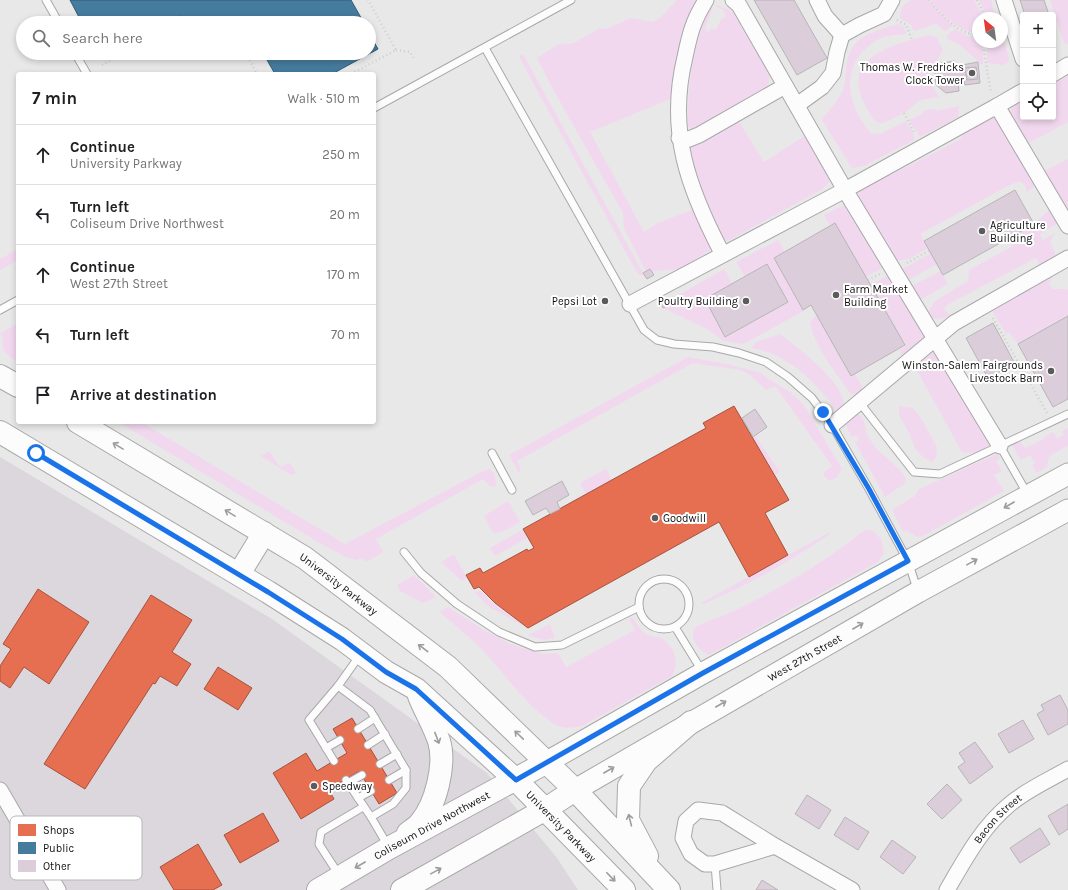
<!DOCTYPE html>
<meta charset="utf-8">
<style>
:root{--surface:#fff;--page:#f6f6f6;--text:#202124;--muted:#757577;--line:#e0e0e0}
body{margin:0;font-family:Karla,sans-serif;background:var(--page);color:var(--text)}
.controls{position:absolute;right:12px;top:12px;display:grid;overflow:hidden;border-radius:4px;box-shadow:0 2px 6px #0003}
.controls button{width:36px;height:36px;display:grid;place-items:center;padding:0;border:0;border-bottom:1px solid var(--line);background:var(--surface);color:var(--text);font:20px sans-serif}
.compass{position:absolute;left:972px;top:12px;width:36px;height:36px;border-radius:50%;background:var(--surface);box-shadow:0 2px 6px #0003;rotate:331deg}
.stop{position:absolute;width:12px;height:12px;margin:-9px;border:3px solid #1a73e8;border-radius:50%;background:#fff}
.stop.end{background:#1a73e8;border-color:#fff;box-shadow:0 1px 4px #0008}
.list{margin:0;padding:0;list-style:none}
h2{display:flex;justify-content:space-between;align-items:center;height:52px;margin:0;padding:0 16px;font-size:17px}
h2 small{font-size:13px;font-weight:400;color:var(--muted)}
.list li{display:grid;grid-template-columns:26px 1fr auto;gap:12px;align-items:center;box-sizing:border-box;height:60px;padding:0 16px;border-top:1px solid var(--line)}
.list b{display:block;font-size:15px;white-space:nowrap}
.list p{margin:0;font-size:13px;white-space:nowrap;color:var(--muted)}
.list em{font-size:13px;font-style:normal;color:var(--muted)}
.icon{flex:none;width:22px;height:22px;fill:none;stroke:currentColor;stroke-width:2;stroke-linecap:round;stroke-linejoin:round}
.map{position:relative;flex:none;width:1068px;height:890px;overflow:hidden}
.search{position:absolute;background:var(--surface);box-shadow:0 2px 6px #0003;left:16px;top:16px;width:360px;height:44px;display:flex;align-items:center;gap:10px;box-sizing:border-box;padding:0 14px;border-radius:22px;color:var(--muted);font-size:15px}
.panel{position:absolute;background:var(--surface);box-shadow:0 2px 6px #0003;left:16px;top:72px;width:360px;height:352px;border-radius:4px}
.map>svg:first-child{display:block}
.built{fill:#dcd7dc}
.green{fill:#f1d8ee}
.shops{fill:#e76f51;stroke:#a6523e}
.public{fill:#457b9d;stroke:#355b73}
.building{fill:#dbceda;stroke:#b6b5b6}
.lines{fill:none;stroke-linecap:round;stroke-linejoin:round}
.lane-casing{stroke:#a9a8a9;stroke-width:9}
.street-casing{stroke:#a9a8a9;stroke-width:17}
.secondary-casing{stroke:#a9a8a9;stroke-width:23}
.primary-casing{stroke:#a9a8a9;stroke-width:24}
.path{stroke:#cfcecf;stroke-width:2.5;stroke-dasharray:1 3;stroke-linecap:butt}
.lane{stroke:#fcfcfc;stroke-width:7}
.street{stroke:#fcfcfc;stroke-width:15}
.secondary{stroke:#fcfcfc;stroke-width:21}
.primary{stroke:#fcfcfc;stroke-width:22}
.oneway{stroke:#9e9d9e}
.route{stroke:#1a73e8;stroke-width:5}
.poi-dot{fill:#5c5b5c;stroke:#fff;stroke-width:1.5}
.labels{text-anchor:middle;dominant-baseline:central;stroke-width:4;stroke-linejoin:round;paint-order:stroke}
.poi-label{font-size:11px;fill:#100f10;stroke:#fff;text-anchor:end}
.street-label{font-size:11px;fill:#100f10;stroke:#fff}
.key{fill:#fff;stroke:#b7b7b7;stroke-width:1}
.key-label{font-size:11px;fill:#100f10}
</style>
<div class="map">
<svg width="1068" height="890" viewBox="0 0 1068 890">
<rect width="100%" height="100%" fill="#e9e8e9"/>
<!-- built -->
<path class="built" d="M 0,457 L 272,619 L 487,773 L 557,858 L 578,890 L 0,890 Z"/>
<!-- green -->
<g class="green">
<path d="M 677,0 L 693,0 L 697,2 L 673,98 L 590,132 L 644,232 L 658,223 L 694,209 L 712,249 L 680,269 L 646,272 L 624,228 L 623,213 L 550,84 L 537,58 L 557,45 L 574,43 L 600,28 L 606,29 L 631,18 L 653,22 L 661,17 Z"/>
<path d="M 912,0 L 928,0 L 953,26 L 945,31 L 936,24 L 914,31 L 911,25 L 900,18 C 901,8 902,4 912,0 Z"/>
<path d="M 931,0 L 974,0 L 984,18 L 978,18 L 978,33 C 960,33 941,14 931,0 Z"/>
<path d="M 979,0 L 991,0 L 996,18 L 988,18 Z"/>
<path d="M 1050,0 L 1068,0 L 1068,45 L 1064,43 Z"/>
<path d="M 716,5 L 732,11 L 770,75 L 767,92 L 693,131 L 688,126 C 688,82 692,47 711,6 L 713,7 L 705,29 L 709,32 L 711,28 L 716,30 L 722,17 L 724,19 L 726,15 L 723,13 L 724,10 L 716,7 Z"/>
<path d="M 898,24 L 904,27 L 906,34 C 897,35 886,35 879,39 C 839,61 845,103 871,133 L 880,134 L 906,121 L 914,135 L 914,140 L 864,166 L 852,168 L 822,120 C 829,110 838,101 843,90 C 846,83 845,75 846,68 C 850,35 871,33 898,24 Z"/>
<path d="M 955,29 L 967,36 L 978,37 L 978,42 L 983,42 L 983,64 L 981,64 L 960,45 L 949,40 L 946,36 Z"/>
<path d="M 929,35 L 937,38 L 943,50 L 930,73 L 929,80 L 939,97 L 920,100 L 904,113 L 883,123 L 876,122 C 832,63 879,48 929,35 Z"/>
<path d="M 1002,35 L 1009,58 L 1009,62 L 1003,65 L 987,63 L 987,42 L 1002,42 Z"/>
<path d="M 523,54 L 643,273 L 643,275 L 639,275 L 636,271 L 519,57 Z"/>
<path d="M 1068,76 L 1068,122 L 1027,144 L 1009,112 L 1013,105 L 1023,100 L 1023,117 L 1053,117 L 1053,84 Z"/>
<path d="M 959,106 L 958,117 L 920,137 L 909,120 L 922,114 L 925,110 L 936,109 L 936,111 Z"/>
<path d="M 990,118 L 995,119 L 1000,125 L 1037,185 L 1026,192 L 1026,187 L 1022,182 L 1017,182 L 1006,187 L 920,234 L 928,248 L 909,259 L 896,261 L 858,197 L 863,184 L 882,174 L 891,175 L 961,139 L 965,130 Z"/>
<path d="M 738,120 L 764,162 L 806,135 L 831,179 L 826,186 L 819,191 L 726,242 L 724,240 C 709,210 696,180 690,147 Z"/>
<path d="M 1068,159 L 1068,209 L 1044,171 Z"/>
<path d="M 848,203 L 885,267 L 866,277 L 835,223 L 830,225 L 824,215 Z"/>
<path d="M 1051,208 L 1060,222 L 1040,234 L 1043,240 L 1055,233 L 1050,242 L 1056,255 L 1060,256 L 1038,268 L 1039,263 L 1036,258 L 947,305 L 944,309 L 951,316 C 942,318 933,322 927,313 L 935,301 L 968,281 L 969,270 L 1013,246 L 1009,238 L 1034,224 Z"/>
<path d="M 778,240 L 785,252 L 774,258 L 804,311 L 743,344 L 724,341 L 707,329 L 663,308 L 670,304 L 668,301 L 724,269 L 732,284 L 705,299 L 725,336 L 788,302 L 768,265 L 745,277 L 736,262 Z"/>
<path d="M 18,249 L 18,260 L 0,270 L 0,259 Z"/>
<path d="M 931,253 L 937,264 L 908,280 L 901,270 Z"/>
<path d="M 941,271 L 948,284 L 920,300 L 911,286 Z"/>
<path d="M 1054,274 L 1049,284 L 1053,289 L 1067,289 L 1068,290 L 1068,316 L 1018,344 L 1009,332 L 1006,334 L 991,308 Z"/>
<path d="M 889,275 L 926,337 L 903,357 L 899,351 L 905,347 L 905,345 L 871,285 Z"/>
<path d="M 816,315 L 851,376 L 855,374 L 864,390 L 859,394 L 851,394 C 837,374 814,346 810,323 Z"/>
<path d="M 18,323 L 18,362 C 7,355 0,351 3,338 L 0,334 Z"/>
<path d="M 780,334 C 797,347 847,384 844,407 L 838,412 C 817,384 788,353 751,348 L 756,342 Z"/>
<path d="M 934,351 L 991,444 L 977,453 L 962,452 L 915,367 Z"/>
<path d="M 688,357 L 727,364 L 758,372 L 790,392 L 804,405 L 842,469 L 836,478 L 829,481 L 825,477 L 823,473 L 832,466 L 775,386 L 766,390 L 749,374 L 740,370 L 693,363 L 517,461 L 521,469 L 519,473 L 509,455 Z"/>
<path d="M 899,406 L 913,408 L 921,418 L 937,447 L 936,457 L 932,462 L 923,457 L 916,450 L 909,433 L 899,415 Z"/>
<path d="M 858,414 C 867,419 864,430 869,438 C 878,455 897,462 906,479 L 904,484 L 885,497 L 855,442 L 859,440 L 856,435 L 852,437 L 845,424 Z"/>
<path d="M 118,422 L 141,422 L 345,544 L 483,471 L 490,469 L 495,476 L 496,486 L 491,487 L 483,479 L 376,539 L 383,551 L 382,553 L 366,562 L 362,558 L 357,560 L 346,557 L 323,545 Z"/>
<path d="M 1068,428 L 1068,446 L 1049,456 L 1047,467 L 1037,473 L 1032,465 L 1035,463 L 1030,455 L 1021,460 L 1012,445 L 1020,441 L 1025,448 L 1044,439 L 1044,437 L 1053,432 L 1057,438 L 1064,435 L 1062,431 Z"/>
<path d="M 756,437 L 780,472 L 775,475 L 753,438 Z"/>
<path d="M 269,451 L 280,467 L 290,463 L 296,473 L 291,475 L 261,456 Z"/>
<path d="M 997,454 L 1000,458 L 996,461 L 1002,471 L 994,475 L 1004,491 L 923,536 L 917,537 L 906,530 L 903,532 L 892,510 L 915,496 L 919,489 Z"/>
<path d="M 606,469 L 612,480 L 586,494 L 580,483 Z"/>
<path d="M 508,501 L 520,522 L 502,532 L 493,533 L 484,516 Z"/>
<path d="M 522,530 L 527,538 L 495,556 L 490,548 Z"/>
<path d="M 867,530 L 872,530 L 881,539 L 884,553 L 878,562 L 709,655 C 699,651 686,636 697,626 C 710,620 723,616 736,610 C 781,588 823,563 862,532 Z"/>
<path d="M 830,532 L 830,534 C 789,562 749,585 704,604 L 701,603 Z"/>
<path d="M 454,554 L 467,578 L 462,581 L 441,562 Z"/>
<path d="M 414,575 L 436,597 L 423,603 L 400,591 L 397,585 Z"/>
<path d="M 480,590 L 495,605 L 527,628 L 489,607 L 475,593 Z"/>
<path d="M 448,607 L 484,630 L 510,644 L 542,654 L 556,653 L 560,656 L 566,667 L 635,630 L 629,619 L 632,617 C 636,622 640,630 646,634 C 652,637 659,636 664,640 C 676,649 679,663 672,676 L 582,726 C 570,729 560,729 550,721 C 524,703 506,675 485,653 C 471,638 455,625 439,612 Z"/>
<path d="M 550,624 L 555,638 L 544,640 L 528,635 Z"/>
</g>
<!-- shops -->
<g class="shops">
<path d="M 734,406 L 789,500 L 765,513 L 788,555 L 749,577 L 719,522 L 528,628 L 495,603 L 479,587 L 474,589 L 466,575 L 480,568 L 483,573 L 527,549 L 528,551 L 534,548 L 523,529 L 706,428 L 703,423 Z"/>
<path d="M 38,589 L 89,622 L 49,684 L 24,667 L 10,688 L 0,681 L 0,666 L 11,649 L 3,644 Z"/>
<path d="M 151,595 L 192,620 L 172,652 L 191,664 L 177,686 L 160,676 L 155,684 L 153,683 L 85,789 L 44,764 Z"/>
<path d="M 218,667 L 252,688 L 238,710 L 204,689 Z"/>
<path d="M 352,718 L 397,793 L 379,804 L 359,771 L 329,790 L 334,799 L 301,819 L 273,773 L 306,753 L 317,771 L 347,753 L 333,729 Z"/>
<path d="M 263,813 L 279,841 L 240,863 L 224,835 Z"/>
<path d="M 198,844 L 222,885 L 213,890 L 174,890 L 160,867 Z"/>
</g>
<!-- public -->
<g class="public">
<path d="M 70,0 L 351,0 L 364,23 L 194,23 L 180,16 L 173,21 L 172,18 L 163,23 L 82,23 Z"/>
<path d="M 369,33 L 378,49 L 332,74 L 275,74 L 263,53 L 369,53 Z"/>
</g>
<!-- building -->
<g class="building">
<path d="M 754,0 L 794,0 L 827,58 L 797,75 Z"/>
<path d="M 1020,0 L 1044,0 L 1049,15 L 1025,15 Z"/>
<path d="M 955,61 L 956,69 L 962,69 L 962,65 L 978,62 L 980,83 L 965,85 L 964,80 L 958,81 L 959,91 L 946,93 L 936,85 L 935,72 L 941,63 Z"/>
<path d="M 976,67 L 978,79 L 967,80 L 965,68 Z"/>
<path d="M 1015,190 L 1034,224 L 943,275 L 924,241 Z"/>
<path d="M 835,223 L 905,345 L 851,376 L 811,305 L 803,310 L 774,258 Z"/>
<path d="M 767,264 L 788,302 L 725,337 L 705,299 Z"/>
<path d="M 650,269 L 654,275 L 647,279 L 643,273 Z"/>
<path d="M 666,298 L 670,304 L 663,308 L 660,302 Z"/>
<path d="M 1068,316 L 1068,399 L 1053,407 L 1018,344 Z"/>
<path d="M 993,323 L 1015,364 L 988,378 L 966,338 Z"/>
<path d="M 755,409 L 767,427 L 753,437 L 742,418 Z"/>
<path d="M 562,481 L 569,495 L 557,502 L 560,509 L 550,514 L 546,508 L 533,515 L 525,501 Z"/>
<path d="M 1060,695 L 1068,710 L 1068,724 L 1048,735 L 1037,714 L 1044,710 L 1041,705 Z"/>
<path d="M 1023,720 L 1034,739 L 1009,753 L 998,734 Z"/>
<path d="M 975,742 L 993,767 L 970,784 L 958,767 L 965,762 L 959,753 Z"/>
<path d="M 947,784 L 962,800 L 942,819 L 927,804 Z"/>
<path d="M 807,795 L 831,810 L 819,829 L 795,814 Z"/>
<path d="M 1068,804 L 1068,829 L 1059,835 L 1048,816 Z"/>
<path d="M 845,817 L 869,832 L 858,850 L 834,835 Z"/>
<path d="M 1040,828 L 1050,844 L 1020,863 L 1010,848 Z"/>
<path d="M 892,840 L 916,857 L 903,874 L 880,857 Z"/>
<path d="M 762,880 L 778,890 L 756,890 Z"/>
</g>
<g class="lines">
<!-- lane casing -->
<g class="lane-casing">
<g id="lane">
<path d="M 46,0 L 59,23"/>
<path d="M 485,48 L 644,330 L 657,340 L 674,344 L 713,347 L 739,353 L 766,362 L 788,377 L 812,398 L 832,425 L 869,489 L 908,561 L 917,589"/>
<path d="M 75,53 L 87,74"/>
<path d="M 374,108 L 571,0"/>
<path d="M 0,310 L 18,300"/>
<path d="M 860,403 L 914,472 L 940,474 L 1068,414"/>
<path d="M 1000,446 L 1028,495"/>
<path d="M 492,453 L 512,490"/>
<path d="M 404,552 L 421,573 L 457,604 L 499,632 L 535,647 L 562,645 L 639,607"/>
<circle cx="664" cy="604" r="25"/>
<path d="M 675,627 L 702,671"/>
<path d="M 358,729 L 375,718"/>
<path d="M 368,745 L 385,734"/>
<path d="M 326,748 L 340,740"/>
<path d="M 334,761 L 309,720 L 338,686"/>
<path d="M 380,764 L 397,754"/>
<path d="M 346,780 L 371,817 L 393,804 L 406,788 L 406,770 L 370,710 L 338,686 L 360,655"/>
<path d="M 389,780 L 406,770"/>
<path d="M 348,783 L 362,775"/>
<path d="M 358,798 L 371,791"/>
<path d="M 371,817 L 388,846"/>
<path d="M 715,864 L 717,890"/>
<path d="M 339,875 L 319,844 L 321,832 L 363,807"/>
</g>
</g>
<!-- street casing -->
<g class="street-casing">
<g id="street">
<path d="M 706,0 C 693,21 690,33 685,57 C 667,131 688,188 722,253"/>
<path d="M 817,0 L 825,16 L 842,35"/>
<path d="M 1004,0 L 1023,59"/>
<path d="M 1053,74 L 1068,65"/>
<path d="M 797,105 L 822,87 L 833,73 L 837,52 L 842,35 L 860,25 L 884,14 L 892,0"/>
<path d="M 997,106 L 1023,91"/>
<path d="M 679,138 L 689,139 L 699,135 L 785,86"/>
<path d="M 630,304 L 845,190 L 739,5 L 733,0"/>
<path d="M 832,425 L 954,323 L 1068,258"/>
<path d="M 1000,446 L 845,190 L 997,106 L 1068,226"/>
<path d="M 0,790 L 58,890"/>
<path d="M 775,846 L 715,864 L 705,864 L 691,854 L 683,838 L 686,821 L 698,810 L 722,813 L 775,846 L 852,890"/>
<path id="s1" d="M 947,890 C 965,859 982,827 1010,804 C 1028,789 1049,780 1068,769"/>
</g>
</g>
<!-- secondary casing -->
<g class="secondary-casing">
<g id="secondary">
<path d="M 547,762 L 703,673 L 1068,474"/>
<path id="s2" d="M 575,790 L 918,592 L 1068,510"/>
</g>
</g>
<!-- primary casing -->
<g class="primary-casing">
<g id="primary">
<path d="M 0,376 L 18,386"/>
<path id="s3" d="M 78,422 L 305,558 L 448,667 L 575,790 L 669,890"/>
<path id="s4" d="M 0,432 L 268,592 L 342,639 L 386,672 L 416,689 L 516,780 L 624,890"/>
<path d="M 239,574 L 264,533"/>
<path d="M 408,833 C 412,830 417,827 420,823 C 436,805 446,764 439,741 C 434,726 425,711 419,696"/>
<path d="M 647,856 L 628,820 L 629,786 L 646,761 L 691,722"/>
<path id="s5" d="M 318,890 L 389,848 L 547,762"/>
<path d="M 402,890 L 544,810 L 575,790"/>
</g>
</g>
<!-- path -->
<g class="path">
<path d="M 929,0 C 942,15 957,34 978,35"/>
<path d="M 977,0 L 986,18"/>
<path d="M 897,20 L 906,25 L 912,40"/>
<path d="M 985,42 L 984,52 L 991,93"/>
<path d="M 396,50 L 410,52 L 414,59"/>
<path d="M 246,53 L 257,74"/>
<path d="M 102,65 L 124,53"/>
<path d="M 351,74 L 396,50 L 368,0"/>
<path d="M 904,113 L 915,134"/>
<path d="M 907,263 L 929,251"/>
<path d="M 868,280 L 880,274"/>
<path d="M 993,318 L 1047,413"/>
</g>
<!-- lane -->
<use href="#lane" class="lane"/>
<!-- street -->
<use href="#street" class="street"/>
<!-- secondary -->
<use href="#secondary" class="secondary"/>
<!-- primary -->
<use href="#primary" class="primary"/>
</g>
<!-- one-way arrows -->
<defs><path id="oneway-shaft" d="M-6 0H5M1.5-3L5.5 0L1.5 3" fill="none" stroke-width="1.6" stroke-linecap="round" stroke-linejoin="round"/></defs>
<g class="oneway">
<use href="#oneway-shaft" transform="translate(118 446) rotate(-149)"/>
<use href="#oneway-shaft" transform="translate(1009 505) rotate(150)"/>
<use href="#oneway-shaft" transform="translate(230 513) rotate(-149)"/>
<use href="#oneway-shaft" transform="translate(972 562) rotate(-29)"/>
<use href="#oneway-shaft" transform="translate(858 626) rotate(-30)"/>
<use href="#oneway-shaft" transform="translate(423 648) rotate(-143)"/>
<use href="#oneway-shaft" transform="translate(721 704) rotate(-30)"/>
<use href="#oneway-shaft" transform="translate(519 735) rotate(-136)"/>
<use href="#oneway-shaft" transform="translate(437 738) rotate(69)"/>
<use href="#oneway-shaft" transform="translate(609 770) rotate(-30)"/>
<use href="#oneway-shaft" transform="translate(630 820) rotate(-104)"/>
<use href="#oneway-shaft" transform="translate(360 865) rotate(150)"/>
<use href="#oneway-shaft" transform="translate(436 871) rotate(-29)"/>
<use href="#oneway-shaft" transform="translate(611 877) rotate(46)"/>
</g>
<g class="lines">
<!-- route -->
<path class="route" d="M 36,453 L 268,592 L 342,639 L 386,672 L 416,689 L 516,780 L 703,673 L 908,561 L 869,489 L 823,412"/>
</g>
<!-- markers -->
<g class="poi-dot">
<circle cx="972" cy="73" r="4"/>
<circle cx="982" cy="231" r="4"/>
<circle cx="836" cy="295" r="4"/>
<circle cx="605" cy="301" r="4"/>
<circle cx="746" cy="301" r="4"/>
<circle cx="1051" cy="371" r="4"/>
<circle cx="655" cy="518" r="4"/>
<circle cx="314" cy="786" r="4"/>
</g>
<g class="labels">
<!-- poi labels -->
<g class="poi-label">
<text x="964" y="67">Thomas W. Fredricks<tspan x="964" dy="13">Clock Tower</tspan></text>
<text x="990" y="225" text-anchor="start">Agriculture<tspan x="990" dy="13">Building</tspan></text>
<text x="844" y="289" text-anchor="start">Farm Market<tspan x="844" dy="13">Building</tspan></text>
<text x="597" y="301">Pepsi Lot</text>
<text x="738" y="301">Poultry Building</text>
<text x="1043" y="365">Winston-Salem Fairgrounds<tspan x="1043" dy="13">Livestock Barn</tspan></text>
<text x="663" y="518" text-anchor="start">Goodwill</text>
<text x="322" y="786" text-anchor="start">Speedway</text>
</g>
<!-- street labels -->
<g class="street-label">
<text stroke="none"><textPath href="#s3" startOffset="307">University Parkway</textPath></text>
<text stroke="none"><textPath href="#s2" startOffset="265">West 27th Street</textPath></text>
<text stroke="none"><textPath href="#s1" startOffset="88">Bacon Street</textPath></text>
<text stroke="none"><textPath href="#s5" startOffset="131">Coliseum Drive Northwest</textPath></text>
<text stroke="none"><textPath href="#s4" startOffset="689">University Parkway</textPath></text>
</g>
</g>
<!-- legend -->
<rect x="10" y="816" width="132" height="64" rx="6" class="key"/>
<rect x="18" y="824" width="18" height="12" fill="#e76f51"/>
<rect x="18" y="842" width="18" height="12" fill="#457b9d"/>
<rect x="18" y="860" width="18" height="12" fill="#dbceda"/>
<g class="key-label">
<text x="43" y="834">Shops</text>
<text x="43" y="852">Public</text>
<text x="43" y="870">Other</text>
</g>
</svg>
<div class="controls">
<button>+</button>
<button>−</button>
<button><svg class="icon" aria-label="locate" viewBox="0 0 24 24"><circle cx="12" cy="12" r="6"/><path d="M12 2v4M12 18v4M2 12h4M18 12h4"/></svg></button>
</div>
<svg class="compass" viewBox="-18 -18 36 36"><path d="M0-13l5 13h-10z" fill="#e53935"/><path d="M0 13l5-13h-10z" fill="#757577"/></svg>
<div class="stop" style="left:36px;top:453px"></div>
<div class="stop end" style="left:823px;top:412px"></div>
<div class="search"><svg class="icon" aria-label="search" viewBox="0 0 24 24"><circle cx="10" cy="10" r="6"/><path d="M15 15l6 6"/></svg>Search here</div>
<section class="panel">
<h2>7 min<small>Walk · 510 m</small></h2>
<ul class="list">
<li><svg class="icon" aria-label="ahead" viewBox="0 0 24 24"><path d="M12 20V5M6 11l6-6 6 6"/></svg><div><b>Continue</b><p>University Parkway</p></div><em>250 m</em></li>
<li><svg class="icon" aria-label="left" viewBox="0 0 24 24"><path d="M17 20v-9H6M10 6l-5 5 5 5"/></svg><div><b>Turn left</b><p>Coliseum Drive Northwest</p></div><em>20 m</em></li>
<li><svg class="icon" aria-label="ahead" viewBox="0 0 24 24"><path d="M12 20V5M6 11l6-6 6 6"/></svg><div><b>Continue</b><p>West 27th Street</p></div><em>170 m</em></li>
<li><svg class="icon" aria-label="left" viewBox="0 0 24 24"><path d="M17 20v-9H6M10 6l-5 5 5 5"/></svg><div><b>Turn left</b></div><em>70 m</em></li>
<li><svg class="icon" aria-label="arrive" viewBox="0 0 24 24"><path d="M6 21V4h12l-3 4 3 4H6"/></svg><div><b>Arrive at destination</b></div></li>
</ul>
</section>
</div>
